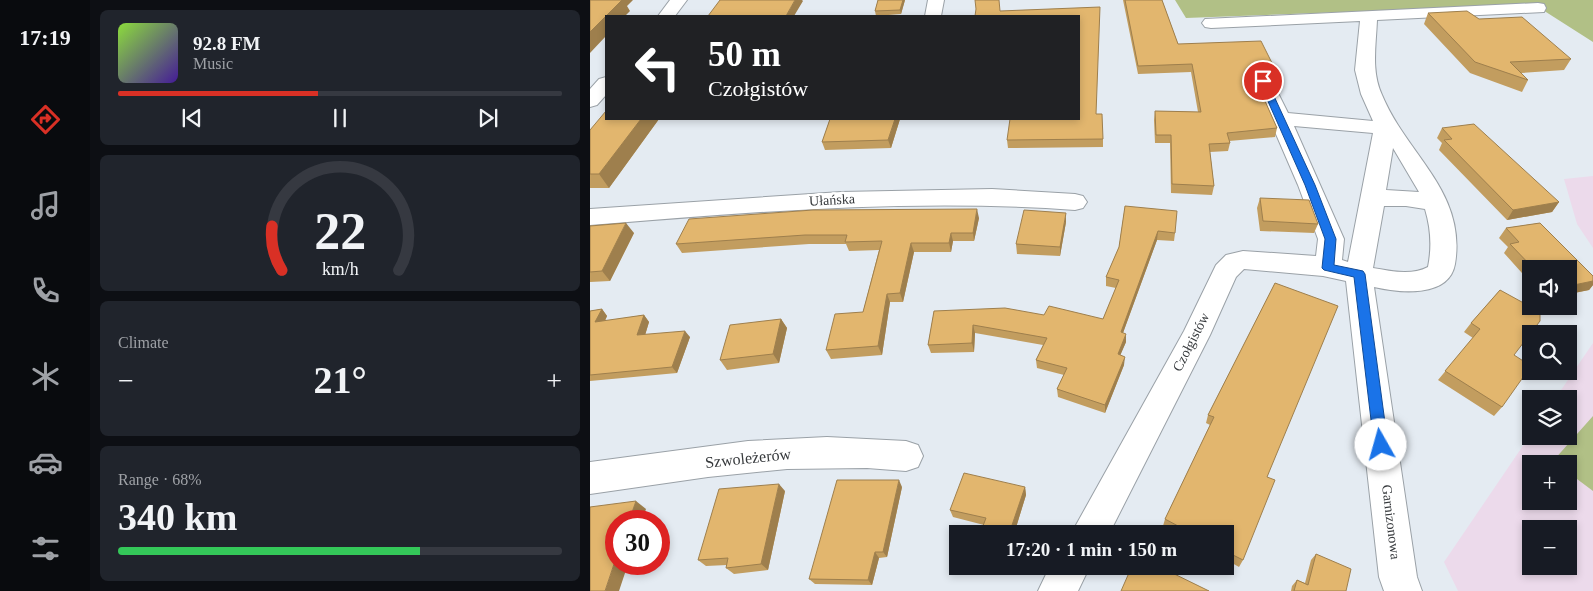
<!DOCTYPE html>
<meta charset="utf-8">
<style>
body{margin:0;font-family:"Times New Roman",serif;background:#20242c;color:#f1f3f6;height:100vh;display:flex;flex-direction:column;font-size:19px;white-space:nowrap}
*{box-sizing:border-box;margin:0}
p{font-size:16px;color:#9ea1a6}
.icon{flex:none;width:28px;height:28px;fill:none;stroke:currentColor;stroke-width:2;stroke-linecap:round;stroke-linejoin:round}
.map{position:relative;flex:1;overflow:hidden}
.drawer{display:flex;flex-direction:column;gap:10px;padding:10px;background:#0d0f14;width:500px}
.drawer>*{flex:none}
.hud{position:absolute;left:15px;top:15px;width:475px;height:105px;border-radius:0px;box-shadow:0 2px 8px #0003;background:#202124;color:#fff;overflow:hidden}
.tools{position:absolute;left:932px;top:260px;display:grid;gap:10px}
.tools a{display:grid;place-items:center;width:55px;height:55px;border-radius:0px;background:#171b24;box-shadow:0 2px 8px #0003;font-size:25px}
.speed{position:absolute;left:15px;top:510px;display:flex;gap:10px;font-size:25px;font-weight:700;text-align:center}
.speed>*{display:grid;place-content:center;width:65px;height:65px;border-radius:50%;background:#171b24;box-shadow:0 2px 8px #0003;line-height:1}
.speed .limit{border:8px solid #d22;background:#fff;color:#111}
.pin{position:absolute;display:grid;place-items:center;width:42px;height:42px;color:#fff;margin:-21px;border:2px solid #fff;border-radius:50%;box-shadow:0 1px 5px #0007}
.me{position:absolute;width:55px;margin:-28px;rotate:353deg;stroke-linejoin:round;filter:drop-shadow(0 0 4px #0008)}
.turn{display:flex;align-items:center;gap:18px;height:105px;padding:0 20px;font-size:22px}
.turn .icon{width:65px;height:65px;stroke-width:2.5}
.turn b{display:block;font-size:35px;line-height:42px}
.big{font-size:38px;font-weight:700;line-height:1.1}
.drawer .tile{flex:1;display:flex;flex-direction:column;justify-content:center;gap:8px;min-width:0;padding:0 18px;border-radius:8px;background:#20242c}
.drawer .dial{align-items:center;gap:0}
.dial svg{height:130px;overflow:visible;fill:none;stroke:#363941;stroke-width:7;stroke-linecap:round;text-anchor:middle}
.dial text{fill:#f1f3f6;stroke:none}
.song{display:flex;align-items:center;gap:15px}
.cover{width:60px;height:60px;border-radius:8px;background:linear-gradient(135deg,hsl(90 70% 55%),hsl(260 70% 35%))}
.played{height:5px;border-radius:2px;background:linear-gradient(90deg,#d93025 45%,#363941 45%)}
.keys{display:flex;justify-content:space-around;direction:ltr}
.heat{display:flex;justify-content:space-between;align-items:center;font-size:28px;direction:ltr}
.charge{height:8px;border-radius:4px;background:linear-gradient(90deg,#34c759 68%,#363941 0)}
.trip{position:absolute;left:359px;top:525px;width:285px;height:50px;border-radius:0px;background:#171b24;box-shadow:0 2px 8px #0003;font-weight:700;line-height:50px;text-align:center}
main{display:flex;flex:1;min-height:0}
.tab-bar{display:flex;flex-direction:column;width:90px;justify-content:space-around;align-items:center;background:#090b0e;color:#9ea1a6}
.tab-bar .icon{width:35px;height:35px}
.tab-bar .on{color:#d93025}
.tab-bar b{font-size:22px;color:#f1f3f6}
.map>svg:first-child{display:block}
</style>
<main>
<nav class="tab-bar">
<b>17:19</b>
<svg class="icon on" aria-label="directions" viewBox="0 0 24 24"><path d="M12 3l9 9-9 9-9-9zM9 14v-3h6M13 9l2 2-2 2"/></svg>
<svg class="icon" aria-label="music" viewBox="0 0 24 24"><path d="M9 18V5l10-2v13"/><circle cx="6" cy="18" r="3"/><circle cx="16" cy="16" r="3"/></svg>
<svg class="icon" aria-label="phone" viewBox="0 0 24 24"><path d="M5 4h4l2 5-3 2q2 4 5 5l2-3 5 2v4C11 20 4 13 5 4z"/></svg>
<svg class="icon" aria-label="climate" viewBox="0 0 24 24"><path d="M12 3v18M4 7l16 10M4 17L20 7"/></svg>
<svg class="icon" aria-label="car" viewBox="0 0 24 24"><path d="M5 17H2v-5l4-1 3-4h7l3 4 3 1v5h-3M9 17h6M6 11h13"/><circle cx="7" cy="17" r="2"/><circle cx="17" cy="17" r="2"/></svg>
<svg class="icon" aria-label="filters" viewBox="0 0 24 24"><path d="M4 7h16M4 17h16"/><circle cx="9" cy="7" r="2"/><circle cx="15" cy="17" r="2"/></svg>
</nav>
<section class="drawer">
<div class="tile">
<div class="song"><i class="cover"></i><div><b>92.8 FM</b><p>Music</p></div></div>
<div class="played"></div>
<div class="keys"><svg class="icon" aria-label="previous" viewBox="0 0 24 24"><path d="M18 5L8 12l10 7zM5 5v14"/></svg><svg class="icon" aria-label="pause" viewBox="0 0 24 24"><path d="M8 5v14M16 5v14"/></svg><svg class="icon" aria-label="next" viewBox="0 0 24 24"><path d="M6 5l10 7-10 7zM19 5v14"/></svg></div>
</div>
<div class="tile dial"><svg viewBox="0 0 100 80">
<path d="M14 69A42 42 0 1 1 86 69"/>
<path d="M14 69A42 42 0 0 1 8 42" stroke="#d93025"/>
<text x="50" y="56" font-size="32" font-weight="700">22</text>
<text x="50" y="72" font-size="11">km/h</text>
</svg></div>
<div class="tile"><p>Climate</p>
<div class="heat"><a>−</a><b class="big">21°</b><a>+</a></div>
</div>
<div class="tile"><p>Range · 68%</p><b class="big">340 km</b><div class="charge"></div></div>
</section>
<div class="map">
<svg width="1003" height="591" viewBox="0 0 1003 591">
<rect width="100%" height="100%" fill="#e4ebf2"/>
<path fill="#ecdaeb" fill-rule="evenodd" d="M1003,176V248L987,224L974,179Z
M1003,343V591H868L854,562L941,434V436H979V399H965ZM941,464H979V501H941ZM941,529H979V566H941Z"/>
<path fill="#b1c086" d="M585,0H1003V42L945,5L596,18Z
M1003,416V491L979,473V464H966L963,461Z"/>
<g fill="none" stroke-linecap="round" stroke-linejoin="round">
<g stroke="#9aa1a7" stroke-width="2">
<path id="minor" d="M80,0H97L85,16H68Z
M338,0H354L351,16H335Z
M948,3L954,4L956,8L954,12L787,20C786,46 781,71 792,95C817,155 877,192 865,264C859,298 810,293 784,287L827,577L832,591H794L789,577L756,281L733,276L654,269L646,277L620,335L519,534H481L594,331L626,265L636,255L653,251L726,256L728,239L708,185L663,81L666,77H680L698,113L783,121L771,94L765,70L770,21L621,28L615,27L612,23L615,19ZM704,126L783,133L758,262L752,260L754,239ZM803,148L829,192L796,190ZM794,206H816L835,209C841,229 842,247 838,267C821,276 801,271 783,268Z
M16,77V95L7,105L0,107V89L9,79Z
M402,189L485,194L493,196L497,202L493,208L485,210C323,198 162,212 0,225V209L251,192Z
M237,437L316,441L328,445L333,456L328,467L316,471L277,468L197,469L118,477L0,494V462L158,441Z
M460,566H500L488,591H448Z"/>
</g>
<use href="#minor" fill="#fff" fill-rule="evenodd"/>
</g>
<path fill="#c29d5f" d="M288,0H315L311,14L286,16L285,11Z
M533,0H572L588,44L684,67L683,75L664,76L687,128L685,137L639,141L640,143L638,151L620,152L624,186L622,195L581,193L580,143H565L564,120L565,111L608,112L601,72L548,74Z
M410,11L506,114L513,139V147L418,148L417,140L489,119Z
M838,13L889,19L981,59L974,70L931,73L938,80L932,92L880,73L834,24Z
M16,119H69L19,188H0V130Z
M240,119H310L301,148L235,150L232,142Z
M852,128L969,202L962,212L917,220L849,150L852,143L847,138Z
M670,198L728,224L724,233L670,231L667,208Z
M535,206L585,233L584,241L567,240L533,333L536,342L530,355L534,365L515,413L468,397L467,389L474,375L447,368L446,360L453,345L385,333L384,352L341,353L338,345L344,311L454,315L513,319L526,288L516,286V277L529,247Z
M389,218L384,241H363L361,252H324L313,302H300L292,355L241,359L236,350L273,312L289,250L259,251L256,244H219L92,253L86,244Z
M476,222L470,256L427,254L426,244Z
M950,223L1003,276V285L999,290L979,294V269H941V283L914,253L918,247L909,238L916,228Z
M0,226L44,233L20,281L0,282Z
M685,283L653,560L649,567L635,559V534H587L573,526L575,519L620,425L616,423L618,415Z
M910,290L924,355L912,407L904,416L848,380L883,338L874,332L881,323Z
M12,309L17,316L15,321L54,315L59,322L55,335L100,337L87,373L0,381V311Z
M191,319L197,328L189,363L137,370L130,360Z
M312,487L297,557L289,558L282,585L225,584L219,579Z
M435,487L436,495L424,534H392L391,531L394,525L363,517L360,510Z
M195,491L178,570L144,574L136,568L137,565L116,566L108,560Z
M726,554L756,591H701L702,586L707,580L715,583L721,560Z"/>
<path fill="#9e7f4d" d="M26,0H43L37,6L40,11L35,16H16V36L0,53V32Z
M205,0H212L213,1L204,16H196Z
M313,0H315L311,14L310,10Z
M51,119H69L19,188L9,174Z
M305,119H310L301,148L298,140Z
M969,202L962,212L917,220L923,210Z
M387,209L389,218L384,241L383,233Z
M476,213V222L470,256V247Z
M36,223L44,233L20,281L12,271Z
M568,231L567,240L530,341L531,332Z
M361,233L363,241L361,252L359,243Z
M321,243L324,252L313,302L310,293Z
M1003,281V285L999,290L979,294V286Z
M297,294L300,302L292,355L288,346Z
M12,309L17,316L11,329L5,322Z
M54,315L59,322L53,342L47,335Z
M191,319L197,328L189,363L183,354Z
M383,325L385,333L384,352L382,343Z
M95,331L100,337L87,373L82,367Z
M536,334V342L527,363L528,354Z
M535,357L534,365L515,413V405Z
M309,480L312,487L297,557L293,552Z
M189,484L195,491L178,570L171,564Z
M435,487L436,495L424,534H419Z
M46,501L56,509L52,521H39Z
M285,552L289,558L282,585L278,580Z
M26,558V564H38L29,591H15Z"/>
<path fill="#e2b66e" stroke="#9e7f4d" d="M0,0H32L0,32Z
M130,0H205L196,16H118Z
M288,0H313L310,10L285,11Z
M385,0H409L410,11L510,7L506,114H512L513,139L417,140L420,119H489V16H385L386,9Z
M535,0H572L588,44L671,41L684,67L663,68V74L687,128L637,133L640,143L619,144L624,186L582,184L581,135H566L565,111L611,112L602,64L548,66Z
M877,11L889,19L932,17L981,59L920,62L938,80L885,62L838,13Z
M16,111V119H51L9,174H0V130Z
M240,119H305L298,140L232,142Z
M884,124L969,202L923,210L854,140L862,139L852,128Z
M670,198L719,200L728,224L673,221Z
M535,206L587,211L585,233L568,231L531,332L536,334L528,354L535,357L515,405L467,389L477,368L446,360L457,338L383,325L382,343L338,345L344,311L415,308L454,315L459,306L513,319L529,280L516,277L529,247Z
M387,209L383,233H361L359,243H321L310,293L297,294L288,346L236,350L245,314L273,312L292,241L255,242L257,235H215L86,244L99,219L223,210Z
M434,210L476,213L470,247L426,244Z
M36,223L12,271L0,272V226Z
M950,223L1003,276V281L979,286V269H944L920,244L929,242L916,228Z
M685,283L748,306L677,477L685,480L653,560L635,551V534H603L575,519L624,417L618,415Z
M910,290L950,312V321L924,355L941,366L912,407L855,371L890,329L881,323Z
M12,309L5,322L54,315L47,335L95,331L82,367L0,375V311Z
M191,319L183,354L130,360L140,325Z
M374,473L435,487L419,534H401L391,531L396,518L360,510Z
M247,480H309L293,552H285L278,580L219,579Z
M189,484L171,564L136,568L138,558L108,560L129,489Z
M46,501L39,521H26V558L15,591H0V507Z
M726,554L761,569L756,591H704L707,580L718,585Z
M542,566H568L619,591H531Z"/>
<path fill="#1a73e8" stroke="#114b97" d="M673,78L677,81L725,185L746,239L744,265L773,271L775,274L798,445L796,449L791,451L786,449L784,445L764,277L734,270L732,268L735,239L715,185L669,81Z"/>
<g text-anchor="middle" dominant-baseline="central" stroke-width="5" stroke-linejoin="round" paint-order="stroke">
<g font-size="14" fill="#373a3d" stroke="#fff">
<text transform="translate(242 200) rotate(-3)">Ułańska</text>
<text transform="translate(601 342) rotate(-63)">Czołgistów</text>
<text transform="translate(801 522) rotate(83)">Garnizonowa</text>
</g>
<g font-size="16" fill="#373a3d" stroke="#fff">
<text transform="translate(158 458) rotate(-6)">Szwoleżerów</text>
</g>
</g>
</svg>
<div class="tools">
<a><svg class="icon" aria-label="sound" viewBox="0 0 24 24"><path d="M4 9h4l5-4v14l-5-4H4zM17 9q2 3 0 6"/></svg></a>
<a><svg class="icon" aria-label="search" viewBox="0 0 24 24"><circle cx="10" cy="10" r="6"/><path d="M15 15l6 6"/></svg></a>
<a><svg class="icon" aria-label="layers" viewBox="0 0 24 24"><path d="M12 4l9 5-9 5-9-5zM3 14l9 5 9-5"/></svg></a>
<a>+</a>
<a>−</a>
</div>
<div class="speed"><div class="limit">30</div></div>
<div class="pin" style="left:673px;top:81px;background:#d93025"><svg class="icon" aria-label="arrive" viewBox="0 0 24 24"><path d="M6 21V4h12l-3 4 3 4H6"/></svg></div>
<svg class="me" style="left:791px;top:445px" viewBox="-20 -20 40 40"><circle r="19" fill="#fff"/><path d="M0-13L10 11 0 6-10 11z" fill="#1a73e8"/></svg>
<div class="trip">17:20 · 1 min · 150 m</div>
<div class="hud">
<div class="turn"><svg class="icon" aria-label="left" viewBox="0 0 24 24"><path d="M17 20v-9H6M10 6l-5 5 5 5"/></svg><div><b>50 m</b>Czołgistów</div></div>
</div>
</div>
</main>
